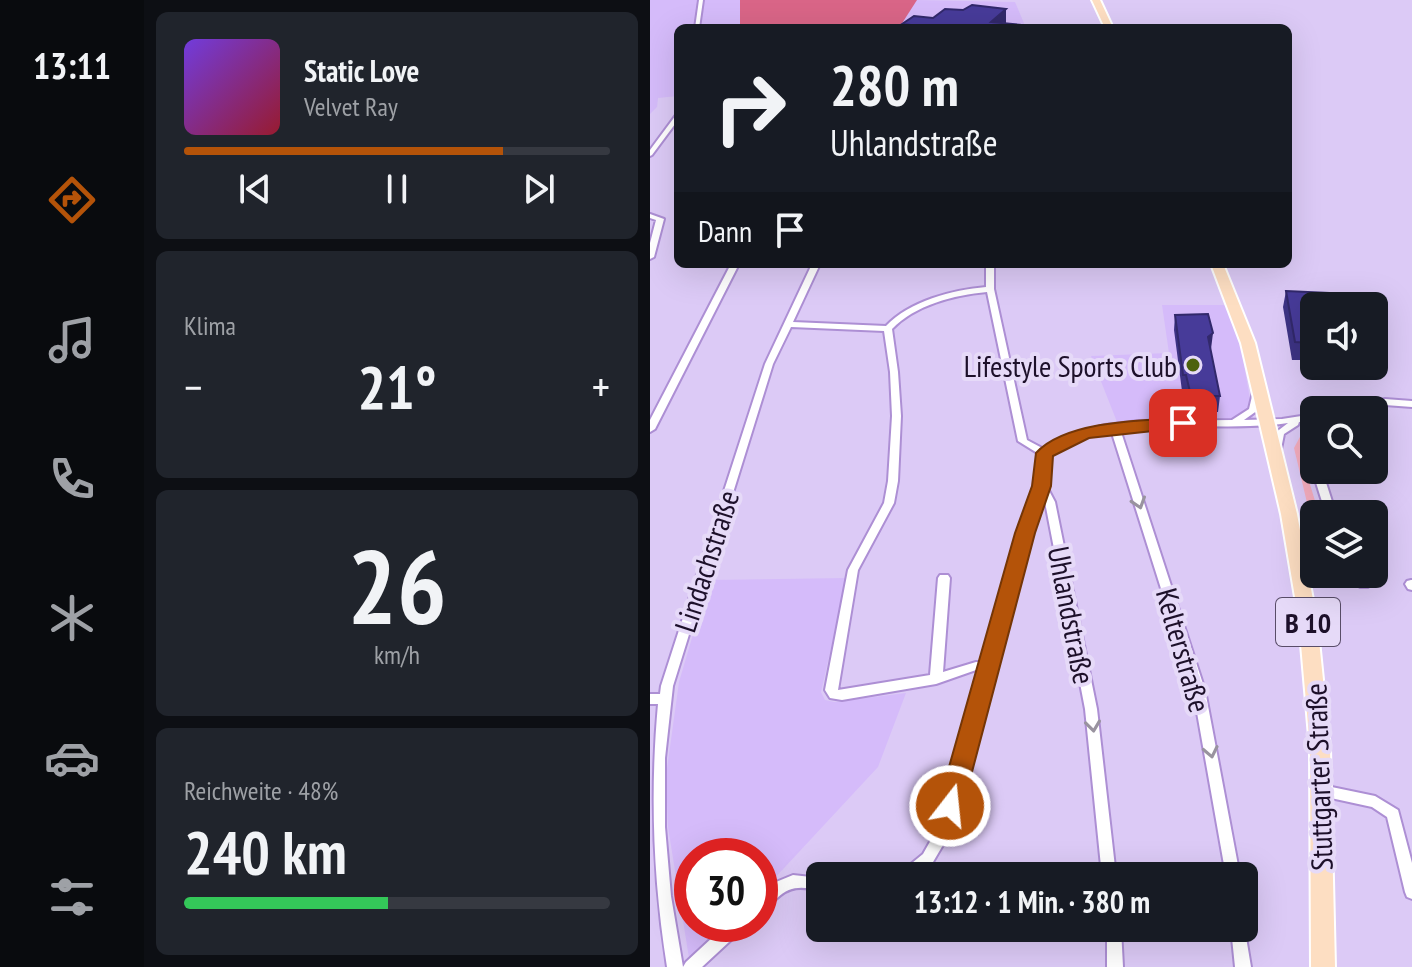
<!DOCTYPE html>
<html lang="de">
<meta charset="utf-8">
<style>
body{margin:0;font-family:"PT Sans Narrow",sans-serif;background:#20242c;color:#f1f3f6;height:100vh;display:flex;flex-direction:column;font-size:30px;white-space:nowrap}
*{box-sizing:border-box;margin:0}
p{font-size:26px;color:#9ea1a6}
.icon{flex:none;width:44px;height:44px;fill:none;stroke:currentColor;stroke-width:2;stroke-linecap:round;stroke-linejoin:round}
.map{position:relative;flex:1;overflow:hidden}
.drawer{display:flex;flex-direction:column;gap:12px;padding:12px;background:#0d0f14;width:506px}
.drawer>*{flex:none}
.top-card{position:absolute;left:24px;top:24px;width:618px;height:244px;border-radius:12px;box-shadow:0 8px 32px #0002;background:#171b24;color:#f1f3f6;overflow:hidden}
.controls{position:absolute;left:650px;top:292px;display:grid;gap:16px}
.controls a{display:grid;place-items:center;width:88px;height:88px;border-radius:12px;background:#171b24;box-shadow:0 8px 32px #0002;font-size:40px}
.speed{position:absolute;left:24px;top:838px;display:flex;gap:16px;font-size:40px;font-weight:700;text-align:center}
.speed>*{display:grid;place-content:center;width:104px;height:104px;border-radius:50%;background:#171b24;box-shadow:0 8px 32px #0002;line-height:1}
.speed .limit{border:12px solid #d22;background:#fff;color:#111}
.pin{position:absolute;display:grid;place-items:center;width:68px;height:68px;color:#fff;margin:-34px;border-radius:16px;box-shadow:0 4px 12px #0006}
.me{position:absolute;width:88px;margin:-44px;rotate:16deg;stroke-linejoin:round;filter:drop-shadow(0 0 6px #0008)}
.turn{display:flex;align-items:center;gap:28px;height:168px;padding:0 24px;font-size:36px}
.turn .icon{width:104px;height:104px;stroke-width:2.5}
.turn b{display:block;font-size:56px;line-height:68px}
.then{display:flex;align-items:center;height:76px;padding:0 24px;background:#0003;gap:16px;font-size:30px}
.big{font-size:60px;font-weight:700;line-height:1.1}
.drawer .card{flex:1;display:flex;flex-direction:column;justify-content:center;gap:12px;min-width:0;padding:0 28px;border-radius:12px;background:#20242c}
.drawer .dial{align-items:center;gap:0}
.dial b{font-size:104px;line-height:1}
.song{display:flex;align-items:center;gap:24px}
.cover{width:96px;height:96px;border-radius:12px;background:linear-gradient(135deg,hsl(260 70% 55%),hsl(350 70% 35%))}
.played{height:8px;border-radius:4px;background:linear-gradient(90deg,#b45309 75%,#363941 75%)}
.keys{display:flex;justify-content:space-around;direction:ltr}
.heat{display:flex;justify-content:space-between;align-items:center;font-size:44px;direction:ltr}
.charge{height:12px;border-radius:6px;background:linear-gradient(90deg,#34c759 48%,#363941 0)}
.trip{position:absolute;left:156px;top:862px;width:452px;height:80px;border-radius:12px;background:#171b24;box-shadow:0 8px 32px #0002;font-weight:700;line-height:80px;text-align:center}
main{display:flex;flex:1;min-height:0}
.tabs{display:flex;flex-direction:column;width:144px;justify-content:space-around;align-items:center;background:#090b0e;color:#9ea1a6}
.tabs .icon{width:56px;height:56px}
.tabs .current{color:#b45309}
.tabs b{font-size:36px;color:#f1f3f6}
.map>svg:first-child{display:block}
</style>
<main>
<nav class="tabs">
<b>13:11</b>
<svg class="icon current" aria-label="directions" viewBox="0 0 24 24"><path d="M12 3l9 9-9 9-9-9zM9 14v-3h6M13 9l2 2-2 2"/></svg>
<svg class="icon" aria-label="music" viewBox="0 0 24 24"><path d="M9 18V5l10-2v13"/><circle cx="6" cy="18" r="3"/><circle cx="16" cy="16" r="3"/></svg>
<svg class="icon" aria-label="phone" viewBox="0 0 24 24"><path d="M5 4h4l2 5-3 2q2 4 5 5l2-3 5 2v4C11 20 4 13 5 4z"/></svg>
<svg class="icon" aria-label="climate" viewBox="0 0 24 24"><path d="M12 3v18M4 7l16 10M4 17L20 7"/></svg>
<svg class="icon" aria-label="car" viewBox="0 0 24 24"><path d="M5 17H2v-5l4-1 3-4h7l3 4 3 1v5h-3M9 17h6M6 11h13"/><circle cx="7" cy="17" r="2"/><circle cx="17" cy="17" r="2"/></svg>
<svg class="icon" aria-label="filters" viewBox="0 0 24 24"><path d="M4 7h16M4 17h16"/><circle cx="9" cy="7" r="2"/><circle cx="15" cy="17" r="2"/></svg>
</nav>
<section class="drawer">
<div class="card">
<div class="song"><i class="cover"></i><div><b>Static Love</b><p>Velvet Ray</p></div></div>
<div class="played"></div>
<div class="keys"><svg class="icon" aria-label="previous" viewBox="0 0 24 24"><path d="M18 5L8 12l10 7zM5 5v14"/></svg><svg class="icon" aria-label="pause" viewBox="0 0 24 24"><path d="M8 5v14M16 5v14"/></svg><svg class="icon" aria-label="next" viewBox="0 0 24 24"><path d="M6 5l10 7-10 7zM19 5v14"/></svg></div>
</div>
<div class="card"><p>Klima</p>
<div class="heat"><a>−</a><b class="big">21°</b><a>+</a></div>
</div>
<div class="card dial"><b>26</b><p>km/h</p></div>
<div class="card"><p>Reichweite · 48%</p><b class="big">240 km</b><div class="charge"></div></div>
</section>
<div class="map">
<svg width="762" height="967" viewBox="0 0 762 967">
<rect width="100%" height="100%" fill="#dccaf6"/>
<path fill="#d5bbfa" d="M0,0H90L92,9L90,28H28V96L8,98L7,107L0,114Z
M265,0L365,2L376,28H249Z
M512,305H577L591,348L604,422L469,427L441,356L519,353Z
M197,578L171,692L175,700L184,702L256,693L228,767L110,894V856H42V924H76L39,958L18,827L16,776L29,682L59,580Z"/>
<path fill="#f6aebf" d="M664,429V435L652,445V458L669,514H664V532L644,448L652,433Z"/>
<path fill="#d96587" d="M90,0H267L249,28H90Z"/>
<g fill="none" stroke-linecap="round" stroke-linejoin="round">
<g stroke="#ad8fd4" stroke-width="4">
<path id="street" d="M49,0H53L49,28H45Z
M28,114V120L2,155L0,156V150L26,115Z
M0,214L14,219L4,257L0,259V243L6,220L0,218Z
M81,264H89L5,429L0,432V420Z
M162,264H170L143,322L236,326C260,301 302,290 336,287V264H344V289L377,440L394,449L420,435L455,425L489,421L582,420L599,409L603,392L607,389L611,392L608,410L594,420L632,419L664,414V420L649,422L648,425L634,434L631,449L626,452L621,449L625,433L638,423C583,431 526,422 470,429L555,690L590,876H576L543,690L461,430L426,440L399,454L400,473L396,485L405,502L447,709L466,876H452L435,709L395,502L392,497L380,533L300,833L283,862L267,876H249L251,872L273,854L286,831L331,671L326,670L286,684L192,700L180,698L175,690L198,570L234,503L238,481L242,416L240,372L234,331L141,327L123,364L23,686L15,758V827L21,896L33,967H17C3,879 0,792 8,704H0V694H10L11,686L115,364ZM337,292L368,441L389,454L390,473L370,533L334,662H326L293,672L300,578L298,575H290L288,578L280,675L188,690L208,570L244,503L248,481L251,416L248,372L242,329C265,305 304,295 337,292Z
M735,399L762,401V407L735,405L708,410H689L694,407Z
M664,468V470H672L686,514H676L662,470Z
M703,574H715L720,584L718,587H710Z
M761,580H762V590L758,589L755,584L757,581Z
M672,785L725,796L748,810L762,863V899L757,897L755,892L737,817L722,807L667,795L665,791L667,787Z
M143,875L170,878V890C151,887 141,885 126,899C120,903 117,908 110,911V894L126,882Z
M77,924H95L93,929L52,967H33L36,962Z
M594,925L601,967H585L581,928H594Z
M457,928H471L473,967H457Z"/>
</g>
<g stroke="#fff" stroke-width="4">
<path id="primary" d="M442,0H450L463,28H455Z
M561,264H573L605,343L647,514L667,621L680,748L685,967H661L660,748L649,621L631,514L591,343Z"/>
</g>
<use href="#street" fill="#fff" fill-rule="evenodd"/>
<use href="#primary" fill="#fddec2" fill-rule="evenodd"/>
</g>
<path fill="#3d3384" d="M283,18L372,25V28H252V24Z
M636,291L664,306V363L658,364V360H642L633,307Z
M525,315L570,396L568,412L540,413L535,391H532L524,330Z"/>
<path fill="#32296b" d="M356,9V23L341,22Z
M563,333L561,349L558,337Z"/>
<path fill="#473b99" stroke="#32296b" stroke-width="2" d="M322,5L356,9L341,22L372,25L368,28H266L269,26L252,24L264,16L283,18L295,9L313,10Z
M636,291L679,293L682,306H664V346H661V343L645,342Z
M558,314L563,333L558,337L570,396H541L536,375H533L525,315Z"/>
<defs><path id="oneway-chevron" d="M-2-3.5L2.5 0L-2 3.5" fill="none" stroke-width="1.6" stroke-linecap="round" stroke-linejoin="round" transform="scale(2)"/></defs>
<g stroke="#99939f">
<use href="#oneway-chevron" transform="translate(489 503) rotate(72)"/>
<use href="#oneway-chevron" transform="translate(443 726) rotate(83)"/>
<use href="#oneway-chevron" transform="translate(561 752) rotate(78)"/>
</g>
<path fill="#b45309" stroke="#753606" stroke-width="2" d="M533,418L541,423L539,427L439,438L403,456L401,486L385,533L313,806L309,814L300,817L291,814L288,806L365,533L382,486L386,453C415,421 491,420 533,418Z"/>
<circle fill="#4c620d" stroke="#e6daf8" stroke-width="3" cx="543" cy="365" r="8"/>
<g text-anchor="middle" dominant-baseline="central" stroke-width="8" stroke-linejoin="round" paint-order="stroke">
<rect fill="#e6daf8" stroke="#594d68" stroke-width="2" x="626" y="598" width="64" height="48" rx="6"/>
<g font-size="28" font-weight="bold" fill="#1d102a">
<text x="658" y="622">B 10</text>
</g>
<g font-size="30" fill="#1d102a" stroke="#e6daf8" text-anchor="end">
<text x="527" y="365">Lifestyle Sports Club</text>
</g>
<g font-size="30" fill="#1d102a" stroke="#e6daf8">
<text transform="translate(56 561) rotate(-72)">Lindachstraße</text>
<text transform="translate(422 615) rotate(79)">Uhlandstraße</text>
<text transform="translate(534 650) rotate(74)">Kelterstraße</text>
<text transform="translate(668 777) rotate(-92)">Stuttgarter Straße</text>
</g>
</g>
</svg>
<div class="controls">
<a><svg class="icon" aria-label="sound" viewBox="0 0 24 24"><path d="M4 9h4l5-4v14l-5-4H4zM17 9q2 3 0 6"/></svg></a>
<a><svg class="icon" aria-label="search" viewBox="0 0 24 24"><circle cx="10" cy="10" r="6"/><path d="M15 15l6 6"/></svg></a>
<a><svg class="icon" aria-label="layers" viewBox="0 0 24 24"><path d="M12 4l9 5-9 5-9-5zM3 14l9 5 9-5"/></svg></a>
</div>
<div class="speed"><div class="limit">30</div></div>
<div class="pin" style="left:533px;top:423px;background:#d93025"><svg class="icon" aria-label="arrive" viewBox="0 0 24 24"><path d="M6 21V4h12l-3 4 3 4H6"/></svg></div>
<svg class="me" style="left:300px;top:806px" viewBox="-20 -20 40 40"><circle r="17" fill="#b45309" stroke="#fff" stroke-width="3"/><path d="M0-11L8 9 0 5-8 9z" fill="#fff"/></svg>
<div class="trip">13:12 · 1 Min. · 380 m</div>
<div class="top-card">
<div class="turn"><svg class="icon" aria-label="right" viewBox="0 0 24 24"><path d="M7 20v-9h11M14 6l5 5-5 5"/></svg><div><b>280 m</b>Uhlandstraße</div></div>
<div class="then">Dann<svg class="icon" aria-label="arrive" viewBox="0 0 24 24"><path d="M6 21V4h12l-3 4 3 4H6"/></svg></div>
</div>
</div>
</main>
